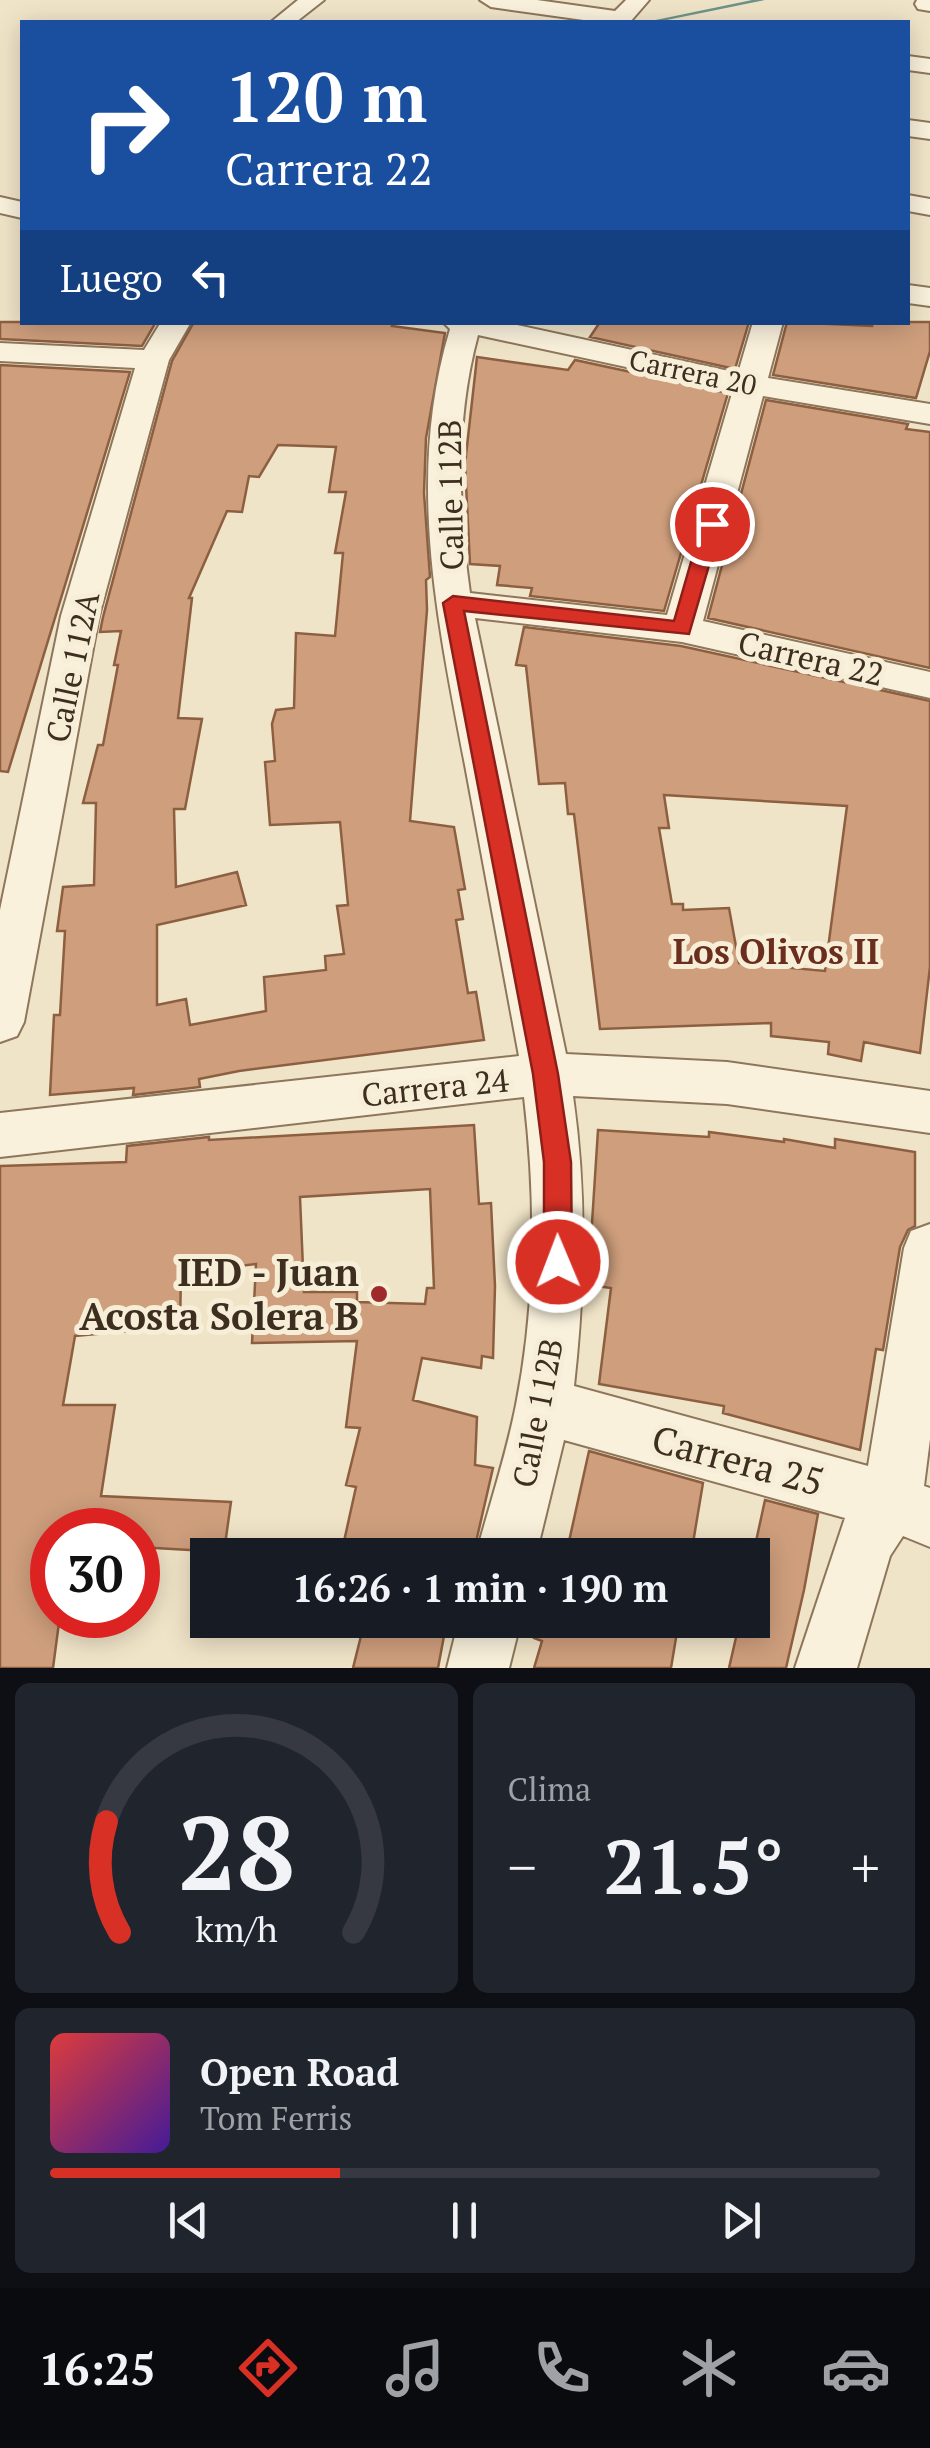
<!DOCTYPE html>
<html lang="es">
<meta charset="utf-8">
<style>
body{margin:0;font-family:"PT Serif",serif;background:#20242c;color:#f1f3f6;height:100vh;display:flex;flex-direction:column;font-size:38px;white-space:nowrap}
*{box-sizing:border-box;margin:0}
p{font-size:32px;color:#9ea1a6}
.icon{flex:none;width:55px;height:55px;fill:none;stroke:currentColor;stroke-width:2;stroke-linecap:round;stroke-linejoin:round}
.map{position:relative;height:1668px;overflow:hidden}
.side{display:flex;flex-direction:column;gap:15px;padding:15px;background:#0d0f14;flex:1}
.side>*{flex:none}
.top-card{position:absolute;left:20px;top:20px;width:890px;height:305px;border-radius:0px;box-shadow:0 5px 25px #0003;background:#1a4fa0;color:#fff;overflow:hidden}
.speed{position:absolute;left:30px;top:1508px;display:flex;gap:20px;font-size:50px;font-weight:700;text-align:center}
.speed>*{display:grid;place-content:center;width:130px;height:130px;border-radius:50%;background:#171b24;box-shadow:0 5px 25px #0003;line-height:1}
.speed .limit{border:15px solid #d22;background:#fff;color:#111}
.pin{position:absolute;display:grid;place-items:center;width:85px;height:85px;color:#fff;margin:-42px;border:5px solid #fff;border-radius:50%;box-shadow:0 2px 10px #0007}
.me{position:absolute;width:110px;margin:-55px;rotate:359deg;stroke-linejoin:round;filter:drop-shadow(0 0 8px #0008)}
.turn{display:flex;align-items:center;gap:35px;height:210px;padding:0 40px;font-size:45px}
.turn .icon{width:130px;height:130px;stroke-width:2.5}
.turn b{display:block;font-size:70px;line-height:85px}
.then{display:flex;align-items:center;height:95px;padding:0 40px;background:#0003;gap:20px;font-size:38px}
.big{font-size:75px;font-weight:700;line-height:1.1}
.side .tile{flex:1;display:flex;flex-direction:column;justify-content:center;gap:15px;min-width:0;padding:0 35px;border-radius:15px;background:#20242c}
.side .dial{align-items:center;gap:0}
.dial svg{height:260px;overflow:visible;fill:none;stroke:#363941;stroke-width:7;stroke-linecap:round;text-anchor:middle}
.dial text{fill:#f1f3f6;stroke:none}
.song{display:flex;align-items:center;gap:30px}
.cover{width:120px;height:120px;border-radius:15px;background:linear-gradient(135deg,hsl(0 70% 55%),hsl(260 70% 35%))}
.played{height:10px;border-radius:5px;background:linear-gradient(90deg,#d93025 35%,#363941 35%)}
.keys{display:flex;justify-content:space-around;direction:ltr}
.heat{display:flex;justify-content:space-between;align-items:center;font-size:55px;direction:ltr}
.side .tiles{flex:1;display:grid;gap:15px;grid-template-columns:1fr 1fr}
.tile:last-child{grid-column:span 2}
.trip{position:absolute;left:190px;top:1538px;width:580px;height:100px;border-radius:0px;background:#171b24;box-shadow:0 5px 25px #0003;font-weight:700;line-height:100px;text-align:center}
.tabs{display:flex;height:160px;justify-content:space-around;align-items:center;background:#090b0e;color:#9ea1a6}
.tabs .icon{width:70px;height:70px}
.tabs .on{color:#d93025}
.tabs b{font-size:45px;color:#f1f3f6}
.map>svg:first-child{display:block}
</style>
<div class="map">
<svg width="930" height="1668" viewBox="0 0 930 1668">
<rect width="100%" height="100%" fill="#f0e4c8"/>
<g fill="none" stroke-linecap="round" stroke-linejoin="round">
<path fill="#6f938a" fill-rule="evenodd" d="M752,0H765L657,22H646Z"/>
</g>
<path fill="#cf9f7d" stroke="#8d5f41" stroke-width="2.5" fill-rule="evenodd" d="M0,322H156L142,346L0,339Z
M194,322H394L392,326L445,333L426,438L424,493L430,577L426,580L427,610L410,821L454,827L465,889L458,890L463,919L456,920L468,993L476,992L484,1040L239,1071L199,1079L200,1087L133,1095L134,1088L50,1095L54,1015H60L65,931H57L63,887L94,885L96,803H83L98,745H103L118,665H114L121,631L100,632L103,617L172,361ZM278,445L336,447L329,492H346L335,553H343L335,636L296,633L294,708L276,710L272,724L275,761L265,762L270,825L340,822L348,905L337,906L344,954L325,956L326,970L264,977L266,1011L190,1025L186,999L157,1005V925L246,905L237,872L176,887L174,809H185L202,719L178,718L192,598H189L227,511L242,512L249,476L259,477Z
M600,322H749L735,369L590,337Z
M787,322L872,326V322H930V351L916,398L773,375Z
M477,357L568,370L575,360L728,393L664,611L530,596L532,588L497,585L500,566L470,564L465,464Z
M0,365L130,372L8,772L0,771Z
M766,400L908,424L906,429L930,432V668L708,618Z
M524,627L681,646L930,701V967L920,1053L864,1042L861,1061L828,1054L829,1042L771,1036V1023L600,1029L574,814H568L565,783L539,784L526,666L516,665ZM664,795L847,806L825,971L739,963L729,908L683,910V904H672L659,828H669Z
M474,1125L479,1204L491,1203L495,1286L493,1358L482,1356L481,1368L422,1358L413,1400L477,1417L475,1465L493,1468L473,1555H341L356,1487L346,1485L360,1428L346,1427L357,1341L252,1343L256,1264L181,1273L180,1326L75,1336L63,1405H115L101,1496L231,1502L224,1552L138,1547V1530H52V1615H60L53,1668H0V1166L126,1162L127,1146L209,1137V1140ZM430,1189L434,1288H427L425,1304L357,1302V1292H304L300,1197Z
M598,1130L709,1137V1132L784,1142V1139L835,1148V1139L915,1152V1226L908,1230L900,1247L883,1350L876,1349L860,1450L723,1413L724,1406L599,1384L611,1288L588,1285Z
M589,1451L703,1483L691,1555H566Z
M765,1500L818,1514L804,1590L786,1668H729L740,1620H752V1560Z
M365,1620H447L438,1668H353Z
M539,1620H679L671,1668H534L542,1641L534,1638Z"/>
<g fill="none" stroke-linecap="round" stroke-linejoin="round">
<g stroke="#8d765c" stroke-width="4">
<path id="street" d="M298,0H324L296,22H271Z
M480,0H537L615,11L626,0H649L630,22H598L491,7Z
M917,0H930V11L918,9L915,4Z
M908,56L930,59V73L908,70Z
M908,120L930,123V139L908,136Z
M908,195L930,199V215L908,211Z
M0,197L22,202V218L0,213Z
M908,285L930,288V306L908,303Z
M161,322H191L169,360L99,616L24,1022L17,1036L0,1042V910L61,616L135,368L0,361V343L144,350Z
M443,322H503L738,373L753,322H783L768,378L930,404V424L763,396L703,621L930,672V698L682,642L475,618L566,1054L727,1062L930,1091V1133L727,1104L573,1096C587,1194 585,1288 574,1386L868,1466L904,1248L911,1231L930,1224V1439L924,1486L930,1488V1547L903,1536L890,1556L857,1668H795L845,1518L564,1440L536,1555H476C489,1506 506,1456 516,1405C536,1304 536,1199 524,1097L0,1157V1113L519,1056C501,959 483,862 465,765C437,619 406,475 450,329ZM478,335L733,390L667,615L470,593C458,507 455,420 478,335Z
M459,1620H521L509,1668H447Z"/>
</g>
<use href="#street" fill="#faf1dc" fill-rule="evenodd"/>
</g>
<path fill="#d93025" stroke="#8d1f18" stroke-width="2.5" d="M712,519L721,524L689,634L464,611L558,1074L571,1162L572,1262L568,1271L558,1275L548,1271L544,1262V1162L533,1074L443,603L453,596L674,621L702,524Z"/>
<circle fill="#9e2a2b" stroke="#f7eed8" stroke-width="4" cx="379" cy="1294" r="10"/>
<g text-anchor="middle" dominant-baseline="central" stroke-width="10" stroke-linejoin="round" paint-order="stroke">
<g font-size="28" fill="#3d2e20" stroke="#f7eed8">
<text transform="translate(693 372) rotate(12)">Carrera 20</text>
</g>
<g font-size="32" fill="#3d2e20" stroke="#f7eed8">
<text transform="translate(450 495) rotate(-91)">Calle 112B</text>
<text transform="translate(811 658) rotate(13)">Carrera 22</text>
<text transform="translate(72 667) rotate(-78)">Calle 112A</text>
<text transform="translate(435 1087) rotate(-6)">Carrera 24</text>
<text transform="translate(537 1413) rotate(-79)">Calle 112B</text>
</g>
<g font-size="35" font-weight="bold" fill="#6b2e1e" stroke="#f7eed8">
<text x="776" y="951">Los Olivos II</text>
</g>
<g font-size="38" font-weight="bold" fill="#3d2e20" stroke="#f7eed8" text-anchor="end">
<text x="359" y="1272">IED - Juan<tspan x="359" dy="44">Acosta Solera B</tspan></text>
</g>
<g font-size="38" fill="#3d2e20" stroke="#f7eed8">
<text transform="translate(738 1460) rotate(15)">Carrera 25</text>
</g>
</g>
</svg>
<div class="speed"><div class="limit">30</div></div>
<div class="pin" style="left:712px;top:524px;background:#d93025"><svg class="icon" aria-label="arrive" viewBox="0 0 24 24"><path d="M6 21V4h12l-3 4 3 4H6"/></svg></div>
<svg class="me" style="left:558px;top:1262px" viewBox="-20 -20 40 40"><circle r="17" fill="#d93025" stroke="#fff" stroke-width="3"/><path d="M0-11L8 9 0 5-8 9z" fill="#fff"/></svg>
<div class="trip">16:26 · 1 min · 190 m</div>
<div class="top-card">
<div class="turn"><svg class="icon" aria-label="right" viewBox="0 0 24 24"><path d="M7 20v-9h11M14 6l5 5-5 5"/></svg><div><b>120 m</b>Carrera 22</div></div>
<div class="then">Luego<svg class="icon" aria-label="left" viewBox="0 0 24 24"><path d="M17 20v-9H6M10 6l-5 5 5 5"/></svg></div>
</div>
</div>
<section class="side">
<div class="tiles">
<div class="tile dial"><svg viewBox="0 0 100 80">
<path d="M14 69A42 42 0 1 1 86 69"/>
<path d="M14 69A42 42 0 0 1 10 35" stroke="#d93025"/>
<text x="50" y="56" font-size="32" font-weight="700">28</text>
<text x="50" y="72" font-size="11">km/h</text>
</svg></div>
<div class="tile"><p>Clima</p>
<div class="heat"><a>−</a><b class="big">21.5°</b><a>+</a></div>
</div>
<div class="tile">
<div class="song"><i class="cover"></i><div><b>Open Road</b><p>Tom Ferris</p></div></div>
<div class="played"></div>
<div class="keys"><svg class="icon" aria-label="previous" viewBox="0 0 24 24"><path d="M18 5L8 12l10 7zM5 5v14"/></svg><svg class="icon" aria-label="pause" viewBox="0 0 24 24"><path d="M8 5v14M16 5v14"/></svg><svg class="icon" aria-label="next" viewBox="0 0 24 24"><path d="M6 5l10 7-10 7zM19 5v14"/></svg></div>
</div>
</div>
</section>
<nav class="tabs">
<b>16:25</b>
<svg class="icon on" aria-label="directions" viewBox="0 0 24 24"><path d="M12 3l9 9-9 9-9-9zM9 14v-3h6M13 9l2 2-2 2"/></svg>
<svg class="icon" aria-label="music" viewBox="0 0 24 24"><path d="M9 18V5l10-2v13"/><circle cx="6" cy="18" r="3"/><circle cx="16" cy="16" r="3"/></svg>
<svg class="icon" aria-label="phone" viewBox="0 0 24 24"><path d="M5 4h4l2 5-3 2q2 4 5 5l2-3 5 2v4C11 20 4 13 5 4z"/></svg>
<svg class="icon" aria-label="climate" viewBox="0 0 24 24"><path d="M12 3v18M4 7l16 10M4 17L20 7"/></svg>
<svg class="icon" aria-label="car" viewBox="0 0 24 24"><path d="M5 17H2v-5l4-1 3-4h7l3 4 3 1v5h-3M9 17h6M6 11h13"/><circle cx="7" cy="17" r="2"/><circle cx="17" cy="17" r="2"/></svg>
</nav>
